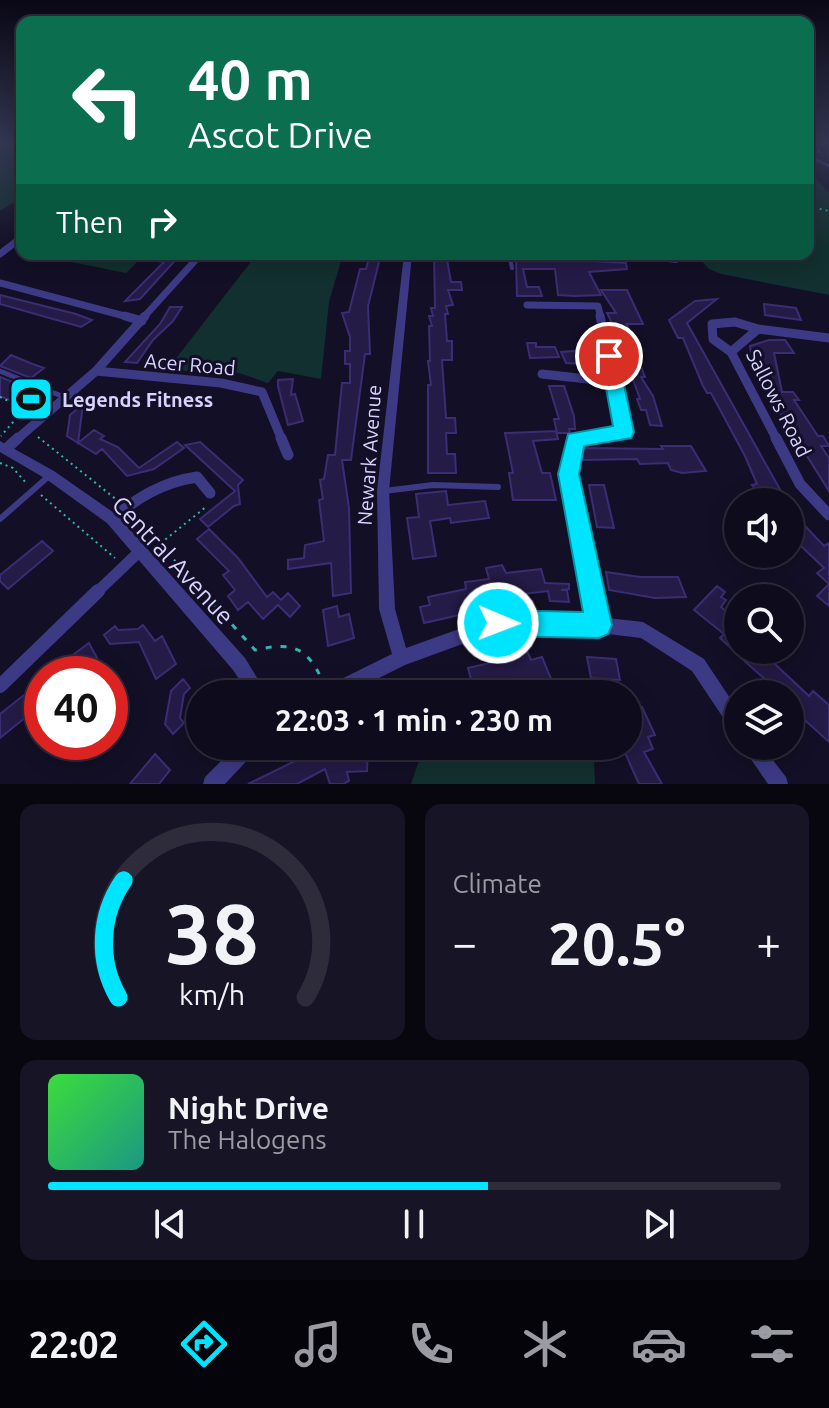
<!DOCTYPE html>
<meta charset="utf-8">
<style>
body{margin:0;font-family:Ubuntu,sans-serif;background:#171425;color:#f1f3f6;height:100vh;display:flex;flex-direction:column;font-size:30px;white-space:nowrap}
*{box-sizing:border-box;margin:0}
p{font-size:26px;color:#9b9ba3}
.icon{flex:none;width:44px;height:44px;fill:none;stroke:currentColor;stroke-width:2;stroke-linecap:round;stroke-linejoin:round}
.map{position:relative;height:784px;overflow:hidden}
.panel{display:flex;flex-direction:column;gap:20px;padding:20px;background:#08060f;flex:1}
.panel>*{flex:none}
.hud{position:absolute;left:16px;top:16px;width:798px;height:244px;border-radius:16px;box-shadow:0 4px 20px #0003,0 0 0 2px #2e2b3b;background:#0b6e4f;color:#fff;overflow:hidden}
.controls{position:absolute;left:724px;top:488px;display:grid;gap:16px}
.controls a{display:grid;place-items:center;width:80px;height:80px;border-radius:50%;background:#0e0b1c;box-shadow:0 4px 20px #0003,0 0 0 2px #2e2b3b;font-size:40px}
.speed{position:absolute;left:24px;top:656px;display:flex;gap:16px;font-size:40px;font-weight:700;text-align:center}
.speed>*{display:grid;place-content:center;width:104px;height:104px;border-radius:50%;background:#0e0b1c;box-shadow:0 4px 20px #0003,0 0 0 2px #2e2b3b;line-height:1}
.speed .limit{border:12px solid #d22;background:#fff;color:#111}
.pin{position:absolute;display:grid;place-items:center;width:68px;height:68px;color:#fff;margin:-34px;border:4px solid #fff;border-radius:50%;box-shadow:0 2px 8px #0007}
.me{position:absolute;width:88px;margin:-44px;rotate:91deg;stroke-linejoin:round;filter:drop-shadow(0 0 6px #0008)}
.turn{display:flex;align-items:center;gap:28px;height:168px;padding:0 40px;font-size:36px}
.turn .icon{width:104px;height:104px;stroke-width:2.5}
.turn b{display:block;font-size:56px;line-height:68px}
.then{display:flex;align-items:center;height:76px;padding:0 40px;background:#0003;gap:16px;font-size:30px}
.big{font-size:60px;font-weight:600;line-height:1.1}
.panel .tile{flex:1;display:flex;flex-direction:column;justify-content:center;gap:12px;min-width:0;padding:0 28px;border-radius:16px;background:#171425}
.panel .dial{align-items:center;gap:0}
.dial svg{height:208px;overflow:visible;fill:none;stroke:#2e2b3b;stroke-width:7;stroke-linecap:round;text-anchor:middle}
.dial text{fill:#f1f3f6;stroke:none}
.song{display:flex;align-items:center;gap:24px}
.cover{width:96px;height:96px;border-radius:12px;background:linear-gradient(135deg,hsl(120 70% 55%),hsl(170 70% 35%))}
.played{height:8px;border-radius:4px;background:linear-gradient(90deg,#00e5ff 60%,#2e2b3b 60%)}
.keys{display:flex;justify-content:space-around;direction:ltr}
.heat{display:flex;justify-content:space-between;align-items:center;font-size:44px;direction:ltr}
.panel .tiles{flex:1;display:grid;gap:20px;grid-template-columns:1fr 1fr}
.tile:last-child{grid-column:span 2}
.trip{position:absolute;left:186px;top:680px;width:456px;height:80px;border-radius:40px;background:#0e0b1c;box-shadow:0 4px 20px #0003,0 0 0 2px #2e2b3b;font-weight:600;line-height:80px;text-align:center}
.dock{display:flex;height:128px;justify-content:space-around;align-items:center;background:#06040b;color:#9b9ba3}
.dock .icon{width:56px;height:56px}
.dock .selected{color:#00e5ff}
.dock b{font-size:36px;color:#f1f3f6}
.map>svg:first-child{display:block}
</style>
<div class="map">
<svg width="829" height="784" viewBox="0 0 829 784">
<rect width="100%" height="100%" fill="#130f26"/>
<path fill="#12302f" d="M0,143H22V197L0,211Z
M808,171L829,192V295L721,274L709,269L695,254H808Z
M56,254H145L126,273L52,258Z
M257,254H343L329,302L321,379L278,371L268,383L239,373L167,370Z
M424,746H552L594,759L595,784H411Z"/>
<path fill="#241b47" stroke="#3b2d73" stroke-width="2" d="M150,254H181L140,299L125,301L164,262L150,260Z
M370,254H381L368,306L370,354H365L351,460H342L349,508L351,593L333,596L331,563L288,569V560L304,558L305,545L324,541L319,500L323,499L320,480L324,479L328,455H335L342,383H350V364H345V351H350V337L342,313L349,312L360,269H366Z
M434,254H446L451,282H461L462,290H448L453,305L446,306L448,314H445L447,341H452V360H442L446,418H455L456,433H446L447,454H455L456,473H428V385H431L428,361H430L429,326H432L429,316H433L431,308H435Z
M540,258L626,263L627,269L589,272L601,295L574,296L558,295L555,269H523L527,287H539L542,296H517L516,260Z
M601,290H627L643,324H626L637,344H633L634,348L645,377H641L653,396L662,426L650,425L646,410H641L637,399H640L623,352H626L607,313H616Z
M0,295L76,314L92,320L81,327L0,304Z
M717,299L687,323L787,502H764L752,485L757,484L745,456L711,393H707L703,386L683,338H678L669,320L695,301Z
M764,304L796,308L801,320L765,315Z
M170,307H182L173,321L153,340L137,363L125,362L160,324Z
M769,340H785L794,353H774L782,392H793L799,400H794L818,436H823L829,446H821L829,458V491L765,389L758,361L752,360L750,346Z
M527,343H536V347H555L559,357L530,358Z
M573,351L592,352L596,365L566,363L561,352Z
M11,355L30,363L44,368L31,378L0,366Z
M0,377L23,386L44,395L28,408L0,396Z
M293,379L291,395L295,394L303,421L288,425L278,386V380Z
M549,386H564L574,416L575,429H569L570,433H557L554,419H559Z
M83,404L78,443L94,430L104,436L100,439L118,447L139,468L177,442L184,448L154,469L127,476L102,449L96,454L67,436L70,415Z
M556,431L558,439L533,441L542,473H550L556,500H513L509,473H513L505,433Z
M200,442L243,480L238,485L240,504L234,506L208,527L200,519L235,491L185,445Z
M661,446H691L706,471L682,473L671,470L668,463L640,464L637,459L582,460L581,455L582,448L663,449Z
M589,485H604L614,528L597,527Z
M446,491L448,505L485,501L489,518L451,523L450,518L430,521L436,556L413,559L407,518L419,517L416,494Z
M790,510L824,546L829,543V606L817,596L829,584L817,573L824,568L800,545L790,549Z
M209,529L238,558L267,597L273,592L281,600L288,593L300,606L290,617L278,605L263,619L248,602L238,610L228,596L235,590L223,575L229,571L197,539Z
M42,541L53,551L8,589L0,581V575Z
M502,565L506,573L541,569L545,583L569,584V589L561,590H567L569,602L550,601L548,591L514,595L497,601L462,606L464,614L424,623L420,607L430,605L428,597L466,589L465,582L489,579L486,568Z
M606,572L640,577H678L686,597L655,598L609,590Z
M717,586L725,592L721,597L726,600L721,607L738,621V650H760L809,696L813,691L829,705V742L797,713L800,710L790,701V694H782L750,666L720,638L724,634L694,610Z
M337,606L339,617L349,614L354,638L328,646L323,610Z
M143,625L155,641L162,636L176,664L156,679L139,642L110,644L104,635L115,626L118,630L138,629Z
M501,642L506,656L527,651L531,660L542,657L552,681L538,685L542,694H512L508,682L474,691L468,668L494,662L489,645Z
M89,643L97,658L75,674H47Z
M587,657L616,659L620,680L591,678Z
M183,679L190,688L184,694L180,718L184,723L173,734L165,724L171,691Z
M38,684L42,692V704L0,738V714Z
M642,707L655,735L648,737L653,749L644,752L662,784H639L622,746H628V742L634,741L628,728V711Z
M315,746H368L367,771L347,772L349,781L343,784H330L325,769L297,784H248L301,758L300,754Z
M155,754L170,770L159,784H130Z"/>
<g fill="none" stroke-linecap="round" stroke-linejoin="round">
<path stroke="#2fb8b0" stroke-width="2" stroke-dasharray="2 4" stroke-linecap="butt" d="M808,144L822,154
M808,206L829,211
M0,397L17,405L13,422L1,436
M38,437L117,500
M0,463L13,468L27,484
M41,495L115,558
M134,515L204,593
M156,547L207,506"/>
<path stroke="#2fb8b0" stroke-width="3" stroke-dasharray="6 9" stroke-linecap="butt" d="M202,591L255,650C292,642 307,646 323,682"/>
<path stroke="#3d3a85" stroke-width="3" d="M808,156L829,166"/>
<path stroke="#3d3a85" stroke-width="4" d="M652,258L676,261
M512,268L510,258L514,254"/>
<path stroke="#3d3a85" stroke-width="5" d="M0,371L64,397"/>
<path stroke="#3d3a85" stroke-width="6" d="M384,491L433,485L498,487
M0,519L49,476"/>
<path stroke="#3d3a85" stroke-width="7" d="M0,254L22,237
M565,254L652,258
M0,283L132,318
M527,305L598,306L601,318
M143,318L201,254"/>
<path stroke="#3d3a85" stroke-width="9" d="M125,316L142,321
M731,352L713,339L712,324L735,322L758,329
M96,371L221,383L262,392L282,440
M542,374L614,382
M16,440L96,371L145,316
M575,440L624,432L600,316
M777,440L731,352L758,329L829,338"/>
<path stroke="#3d3a85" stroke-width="11" d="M281,438L288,455
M585,438L575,440L568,474L592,593
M776,438L800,484L829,515
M6,449L18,438
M112,519C138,497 163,482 197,477L210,493
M96,593L141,550"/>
<path stroke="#3d3a85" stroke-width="14" d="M592,591L599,625
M0,686L98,591"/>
<path fill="#3d3a85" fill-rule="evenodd" d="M404,254H412L389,491L395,609L406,648L498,615L599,617L643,622L704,659L738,710V734L732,731L692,671L641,638L599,633L498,631L405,665L347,694H321L323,688L392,654L379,609L377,491Z
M0,441L54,471L117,515L245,658L267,694H249L233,670L107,523L46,479L0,452Z
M236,746H258L255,752L225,784H203L205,777Z
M742,746H762L786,777L788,784H768Z"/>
</g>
<linearGradient id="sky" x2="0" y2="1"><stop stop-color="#0a0815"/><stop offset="0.57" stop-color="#333752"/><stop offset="1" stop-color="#333752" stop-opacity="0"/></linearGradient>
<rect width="829" height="252" fill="url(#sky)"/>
<path fill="#00e5ff" stroke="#0095a6" stroke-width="2" d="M609,351L618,356L634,432L631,438L584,446L579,474L612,625L608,634L599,638L498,636L489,632L486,623L489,614L498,610L583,612L558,474L568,434L613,426L600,356Z"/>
<defs>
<g id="stadium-square" transform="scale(2.3)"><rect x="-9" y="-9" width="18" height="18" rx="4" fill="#00e5ff" stroke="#130f26"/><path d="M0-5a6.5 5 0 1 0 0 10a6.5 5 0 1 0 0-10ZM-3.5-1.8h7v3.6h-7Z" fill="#111"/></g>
</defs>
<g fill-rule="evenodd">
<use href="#stadium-square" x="31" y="399"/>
</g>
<g text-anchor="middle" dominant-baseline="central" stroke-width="6" stroke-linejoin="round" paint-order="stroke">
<g font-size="20" fill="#d9d4ff" stroke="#130f26">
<text transform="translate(190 364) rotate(5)">Acer Road</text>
<text transform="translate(779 403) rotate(63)">Sallows Road</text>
<text transform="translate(369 455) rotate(-86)">Newark Avenue</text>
</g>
<g font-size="20" font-weight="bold" fill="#d9d4ff" stroke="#130f26" text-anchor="start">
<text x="62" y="399">Legends Fitness</text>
</g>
<g font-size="24" fill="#d9d4ff" stroke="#130f26">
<text transform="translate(173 560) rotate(47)">Central Avenue</text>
</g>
</g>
</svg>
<div class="controls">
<a><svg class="icon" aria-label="sound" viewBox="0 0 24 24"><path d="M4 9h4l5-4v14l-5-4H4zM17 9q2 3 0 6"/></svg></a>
<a><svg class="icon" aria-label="search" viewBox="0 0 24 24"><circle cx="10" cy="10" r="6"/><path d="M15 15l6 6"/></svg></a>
<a><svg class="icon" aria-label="layers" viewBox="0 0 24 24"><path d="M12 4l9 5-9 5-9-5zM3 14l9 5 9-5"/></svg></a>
</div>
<div class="speed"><div class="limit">40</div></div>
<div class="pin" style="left:609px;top:356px;background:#d93025"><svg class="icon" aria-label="arrive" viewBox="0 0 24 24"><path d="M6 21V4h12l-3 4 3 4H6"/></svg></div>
<svg class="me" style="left:498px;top:623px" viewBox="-20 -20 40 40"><circle r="17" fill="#00e5ff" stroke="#fff" stroke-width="3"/><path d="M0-11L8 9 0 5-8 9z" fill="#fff"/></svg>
<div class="trip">22:03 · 1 min · 230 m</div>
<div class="hud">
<div class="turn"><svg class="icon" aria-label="left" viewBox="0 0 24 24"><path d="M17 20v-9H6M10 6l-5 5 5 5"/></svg><div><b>40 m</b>Ascot Drive</div></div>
<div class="then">Then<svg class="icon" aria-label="right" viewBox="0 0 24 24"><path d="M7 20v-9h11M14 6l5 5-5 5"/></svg></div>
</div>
</div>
<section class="panel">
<div class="tiles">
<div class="tile dial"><svg viewBox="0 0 100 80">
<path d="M14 69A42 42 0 1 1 86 69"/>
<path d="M14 69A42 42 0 0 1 16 24" stroke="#00e5ff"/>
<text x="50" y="56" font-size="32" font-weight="700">38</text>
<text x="50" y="72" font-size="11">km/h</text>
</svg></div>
<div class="tile"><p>Climate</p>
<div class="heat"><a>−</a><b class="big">20.5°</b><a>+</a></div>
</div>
<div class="tile">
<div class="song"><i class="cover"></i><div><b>Night Drive</b><p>The Halogens</p></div></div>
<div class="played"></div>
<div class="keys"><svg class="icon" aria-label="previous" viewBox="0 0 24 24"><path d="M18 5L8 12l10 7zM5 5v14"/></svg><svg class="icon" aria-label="pause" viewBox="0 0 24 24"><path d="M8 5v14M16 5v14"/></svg><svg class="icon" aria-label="next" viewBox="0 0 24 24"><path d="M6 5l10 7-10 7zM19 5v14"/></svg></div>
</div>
</div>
</section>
<nav class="dock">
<b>22:02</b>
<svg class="icon selected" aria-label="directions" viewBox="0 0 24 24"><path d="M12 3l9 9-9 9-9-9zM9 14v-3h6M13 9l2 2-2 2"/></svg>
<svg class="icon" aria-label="music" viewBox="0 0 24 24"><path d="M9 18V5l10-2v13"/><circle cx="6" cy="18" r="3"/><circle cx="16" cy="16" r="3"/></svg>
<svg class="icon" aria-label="phone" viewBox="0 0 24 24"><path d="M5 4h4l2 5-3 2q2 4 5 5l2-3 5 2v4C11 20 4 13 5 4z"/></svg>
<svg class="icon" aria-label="climate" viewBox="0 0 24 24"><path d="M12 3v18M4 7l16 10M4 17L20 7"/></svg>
<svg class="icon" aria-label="car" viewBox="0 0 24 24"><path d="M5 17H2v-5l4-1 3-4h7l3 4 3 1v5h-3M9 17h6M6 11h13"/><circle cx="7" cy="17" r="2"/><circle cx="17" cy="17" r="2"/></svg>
<svg class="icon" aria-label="filters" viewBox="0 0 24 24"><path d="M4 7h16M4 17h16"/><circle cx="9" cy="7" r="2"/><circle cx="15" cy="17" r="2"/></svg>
</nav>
